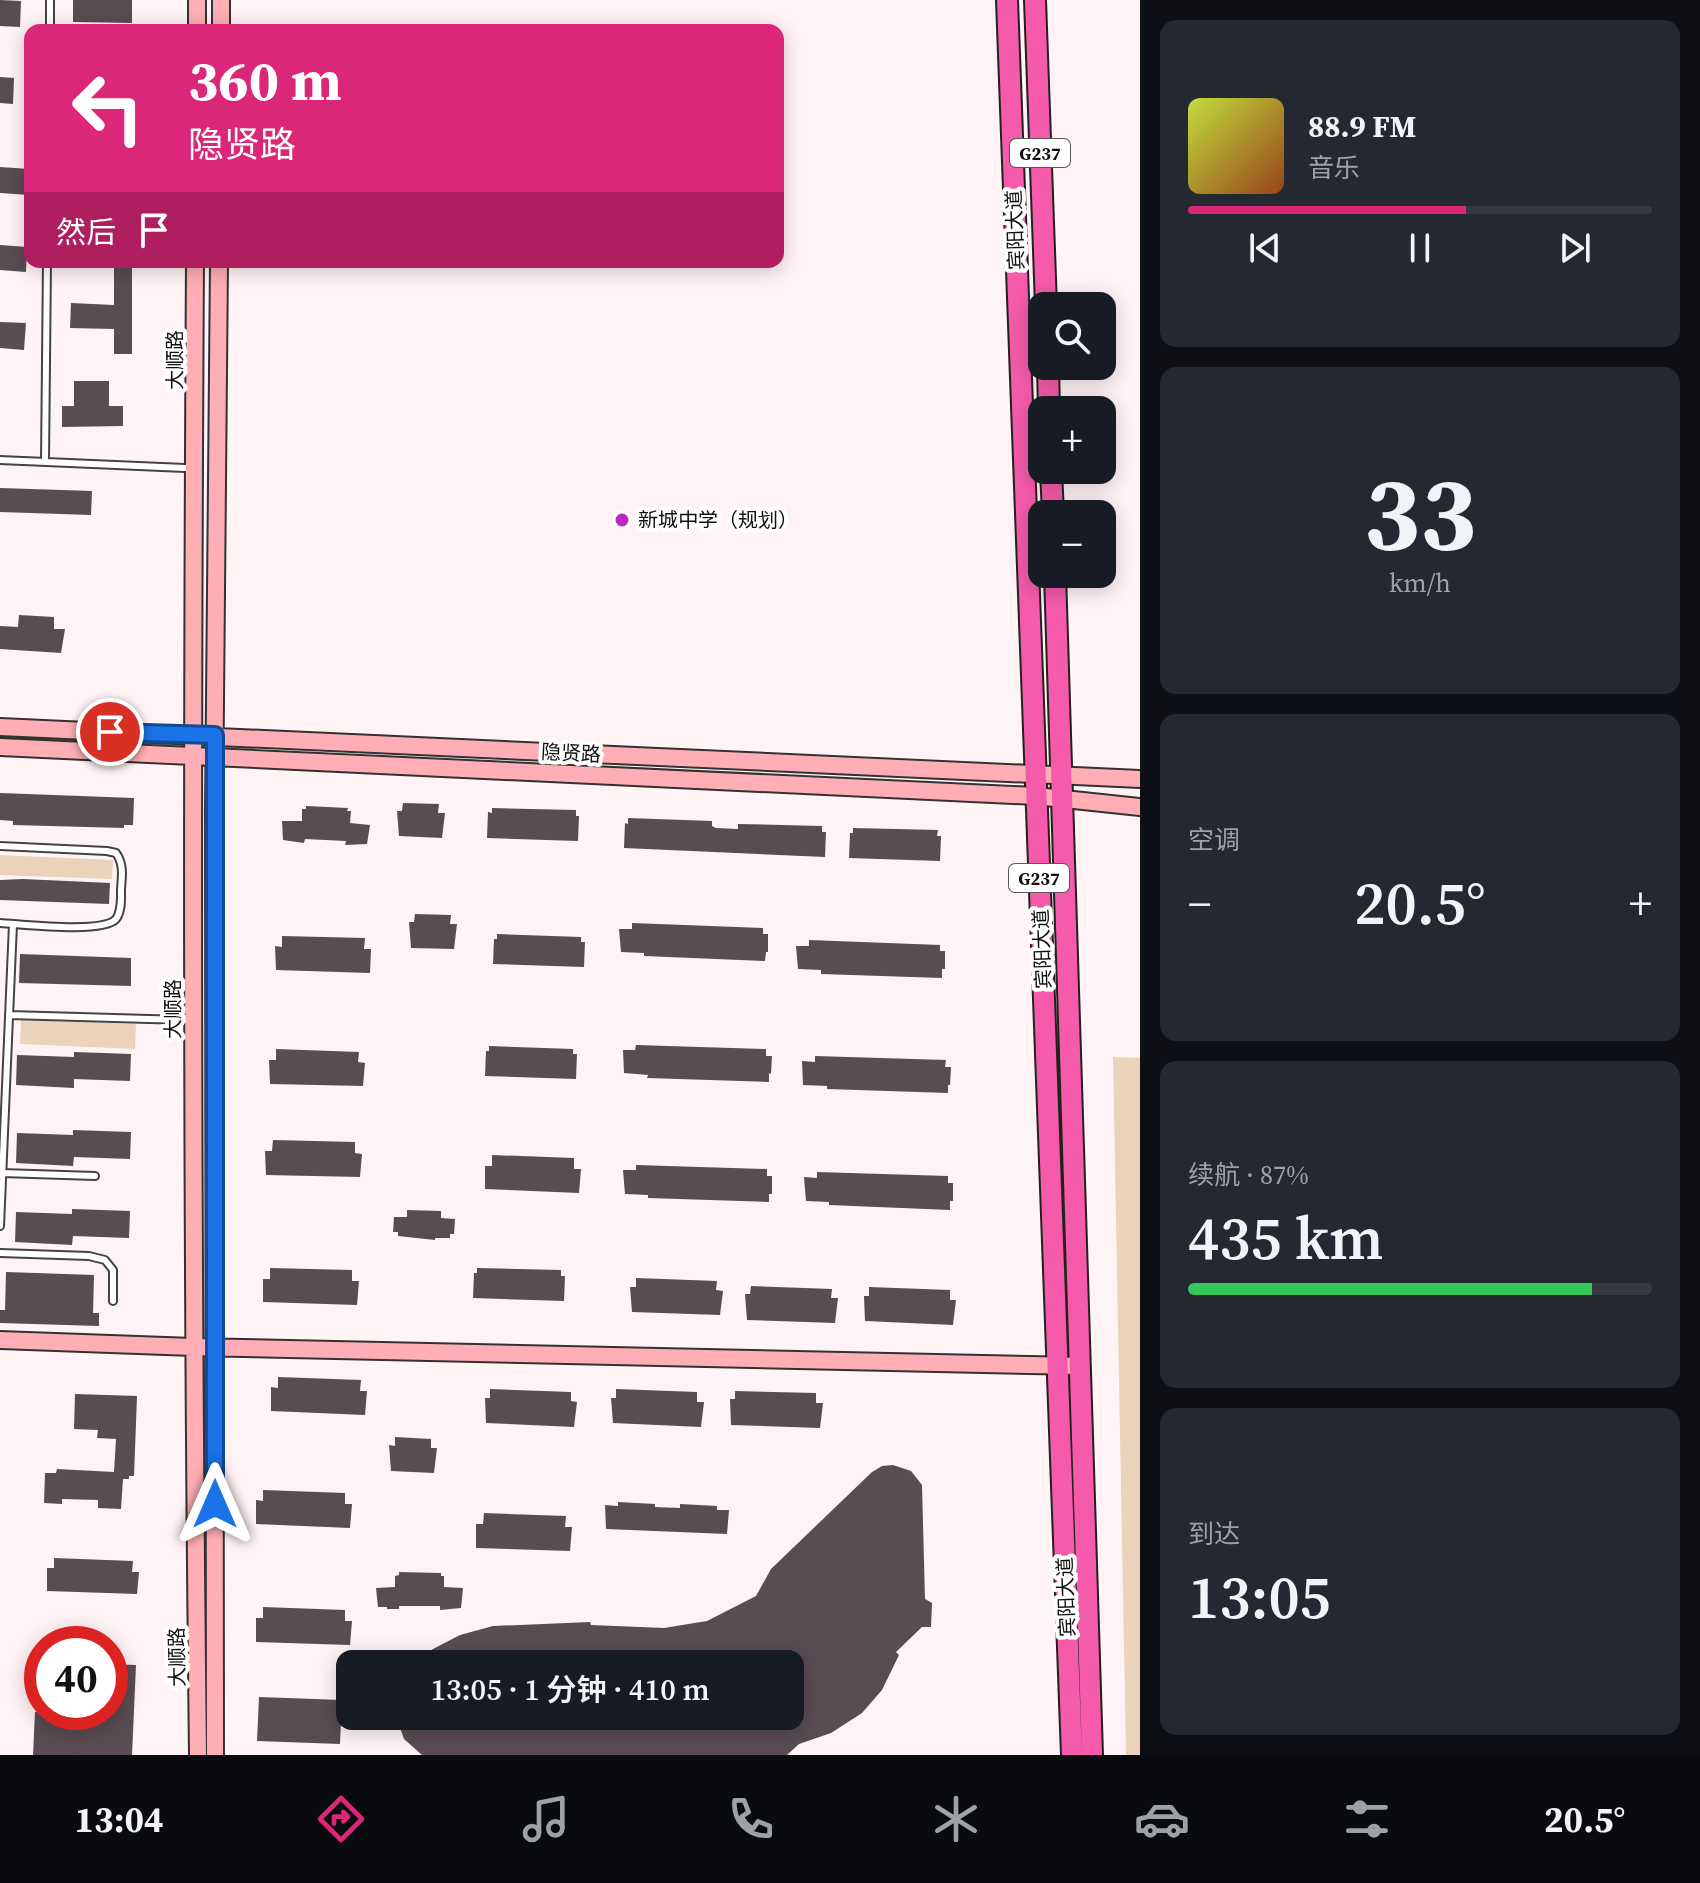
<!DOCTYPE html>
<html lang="zh">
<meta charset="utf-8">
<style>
body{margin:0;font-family:"Source Serif 4","Noto Sans SC",serif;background:#242831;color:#f1f3f6;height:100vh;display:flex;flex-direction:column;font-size:30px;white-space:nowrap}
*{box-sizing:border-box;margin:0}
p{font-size:26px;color:#9ea1a6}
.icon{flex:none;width:44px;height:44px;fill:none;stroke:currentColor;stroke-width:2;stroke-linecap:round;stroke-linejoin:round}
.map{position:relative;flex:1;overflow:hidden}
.panel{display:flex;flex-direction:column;gap:20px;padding:20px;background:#0d0f14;width:560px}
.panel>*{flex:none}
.top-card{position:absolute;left:24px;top:24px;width:760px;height:244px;border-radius:16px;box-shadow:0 4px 20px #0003;background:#db2777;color:#fff;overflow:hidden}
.fabs{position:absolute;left:1028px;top:292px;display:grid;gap:16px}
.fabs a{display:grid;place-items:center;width:88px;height:88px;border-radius:16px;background:#171b24;box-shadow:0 4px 20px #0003;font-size:40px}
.speed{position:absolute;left:24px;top:1626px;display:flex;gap:16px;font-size:40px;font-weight:700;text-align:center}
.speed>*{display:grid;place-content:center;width:104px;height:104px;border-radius:50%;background:#171b24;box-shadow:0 4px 20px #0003;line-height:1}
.speed .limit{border:12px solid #d22;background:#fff;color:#111}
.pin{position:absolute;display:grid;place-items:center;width:68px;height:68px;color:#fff;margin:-34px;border:4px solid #fff;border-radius:50%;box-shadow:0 2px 8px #0007}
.me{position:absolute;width:88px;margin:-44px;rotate:0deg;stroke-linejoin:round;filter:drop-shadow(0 0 6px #0008)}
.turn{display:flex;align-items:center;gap:28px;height:168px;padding:0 32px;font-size:36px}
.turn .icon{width:104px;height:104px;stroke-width:2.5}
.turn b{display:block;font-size:56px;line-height:68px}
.then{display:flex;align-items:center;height:76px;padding:0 32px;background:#0003;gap:16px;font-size:30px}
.big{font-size:60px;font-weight:600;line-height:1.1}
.panel .tile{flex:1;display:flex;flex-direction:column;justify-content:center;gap:12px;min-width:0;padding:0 28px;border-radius:16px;background:#242831}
.panel .dial{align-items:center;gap:0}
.dial b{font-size:104px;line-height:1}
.song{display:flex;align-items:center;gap:24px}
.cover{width:96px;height:96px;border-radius:12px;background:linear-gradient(135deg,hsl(70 70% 55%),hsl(20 70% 35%))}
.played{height:8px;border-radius:4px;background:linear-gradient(90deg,#db2777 60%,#363941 60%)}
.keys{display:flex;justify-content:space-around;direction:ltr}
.heat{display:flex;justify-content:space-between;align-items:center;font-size:44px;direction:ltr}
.charge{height:12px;border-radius:6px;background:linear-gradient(90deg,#34c759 87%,#363941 0)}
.trip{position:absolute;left:336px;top:1650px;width:468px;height:80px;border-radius:16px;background:#171b24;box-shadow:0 4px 20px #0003;font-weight:600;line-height:80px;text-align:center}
.dock{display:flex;height:128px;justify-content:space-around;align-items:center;background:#090b0e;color:#9ea1a6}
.dock .icon{width:56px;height:56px}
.dock .on{color:#db2777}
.dock b{font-size:36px;color:#f1f3f6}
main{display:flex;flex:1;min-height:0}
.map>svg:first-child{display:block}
</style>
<main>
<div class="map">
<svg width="1140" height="1755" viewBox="0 0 1140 1755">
<rect width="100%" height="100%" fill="#fff3f5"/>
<path fill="#ebd3bb" d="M0,855L113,860L112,879L0,875Z
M21,1020L136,1024L135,1049L20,1044Z
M1113,1057L1140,1058V1755H1126Z"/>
<path fill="#594c53" d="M0,0L21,1L20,27L0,26Z
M73,0H132V23L73,22Z
M0,77L14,78L13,104L0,103Z
M0,167L30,169L29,195L0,193Z
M0,245L27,247L26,272L0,270Z
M114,262H132V354H114V329L70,328L71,303L114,305Z
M0,322L26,323L24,350L0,348Z
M74,381H109V406H123V426L62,427V406H74Z
M0,488L92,491L91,515L0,512Z
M19,615L54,617V629H65L61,653L0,649V626L18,627Z
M0,793L134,798L133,825H124V828L13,825V821L0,820Z
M403,803L439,804L438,813H445L442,838L399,836L397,811H402Z
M306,806L348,808L347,811H351L350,823L370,825L367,844L345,845L346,841L305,839L304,843L283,840L282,821H302V809H306Z
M492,808L576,810V816H579L578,841L487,838L488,812L492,813Z
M628,818L712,821V826L716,828L738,829V824L822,826V832H826L825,857L624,848L625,823L628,824Z
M853,828L938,830L937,836H941L940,861L849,858L850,833H853Z
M23,879L110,883L109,904L0,900V880Z
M415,914L451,915L450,924H457L454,949L411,948L409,922H414Z
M632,923L763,928V934H768V952H766L765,961L644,956V953L621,952L619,929H632Z
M497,934L581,937V942H585L584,967L493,964L494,939H497Z
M282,936L365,938L364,949H371L370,973L276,970L275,946L282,947Z
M809,940L940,945V951H945V969H942V978L821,974V970L798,969L796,946H809Z
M20,954L131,958V986L19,983Z
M636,1045L766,1049V1056H772L771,1074L769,1073V1082L647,1078L648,1075L624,1073L623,1050H635Z
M489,1046L573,1049V1054H577L576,1079L485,1076L486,1051H489Z
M276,1049L359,1052L358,1062L365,1063L363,1086L270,1084L269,1060H276Z
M74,1052L131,1054L130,1081L74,1079V1088L16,1085L17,1055L74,1057Z
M815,1056L946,1060L945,1067H951L950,1085H948V1093L827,1089V1086L803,1085L802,1061L815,1062Z
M73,1130L131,1132L130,1159L74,1157L73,1166L16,1163L17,1133L73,1135Z
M273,1140L355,1142V1153L362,1154L360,1177L266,1175L265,1151H272Z
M492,1155L574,1158V1169H581L579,1193L485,1189V1166H492Z
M636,1165L767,1169V1176H772V1194H769V1202L648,1198V1195L625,1194L623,1170H636Z
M817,1172L948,1176V1183H953V1201H950V1210L829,1205V1202L806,1201L804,1177L817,1178Z
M72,1209L130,1211L129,1238L73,1236L72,1245L15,1242L16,1212L72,1214Z
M407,1210L441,1211V1218L455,1219L454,1234H450V1238H435V1240L398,1236V1232H393L394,1217H407Z
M270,1268L352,1270V1281H359L357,1305L263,1302V1279H270Z
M477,1268L561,1270V1276H565L564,1301L473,1298L474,1273H477Z
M6,1272L94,1275L93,1313H99V1326L0,1323V1310H5Z
M636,1278L717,1281L716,1290L723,1291L720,1315L632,1312L630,1287H636Z
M751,1286L832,1289L831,1298H838L835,1323L747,1320L745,1294H750Z
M869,1287L950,1290V1300H956L953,1325L865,1321L864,1296H869Z
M278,1377L361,1380L360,1391H367L365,1415L271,1411V1387L278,1388Z
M490,1389L571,1392V1401L577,1402L574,1427L486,1423L485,1398H490Z
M616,1389L697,1392V1402H704L701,1427L613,1423L611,1398H616Z
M735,1391L816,1393V1403H823L820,1428L731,1425L730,1399H735Z
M75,1394L137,1396L134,1476H129V1479H123L121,1509L98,1508V1500L62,1499V1504L44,1503L45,1473H56L57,1469L114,1472L116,1439L97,1438L98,1430L74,1429Z
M395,1437L431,1439V1448H437L434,1473L391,1471L389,1445L395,1446Z
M893,1465L911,1471L922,1485L925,1599L932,1603L931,1627H922L896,1652L899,1655L882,1690L862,1713L831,1733L799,1744L787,1755H422L404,1739L396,1716H790V1664H414L433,1649L460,1635L493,1626L590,1622L591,1625L664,1628L707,1621L756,1596L771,1569L872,1472L882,1466Z
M263,1490L345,1493V1504H352L350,1528L256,1524V1500L263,1501Z
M618,1502L655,1504V1507L680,1508V1504L717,1506V1510H729L727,1534L606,1529L605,1505L618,1506Z
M484,1513L566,1516L565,1527H572L570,1551L476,1548V1524H483Z
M54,1558L133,1561L132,1572H139L137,1594L47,1591V1568H54Z
M399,1572L441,1573V1576H444V1587L463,1588L461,1608L440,1610V1606H399V1609H387V1607H378L376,1588L395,1587V1576L399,1575Z
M263,1607L345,1610V1621H352L350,1645L256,1642V1618H263Z
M110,1664L136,1665L132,1755H33L35,1712H110Z
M259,1697L342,1700L340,1744L257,1741Z"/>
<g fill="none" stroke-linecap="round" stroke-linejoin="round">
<g stroke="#434343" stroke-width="10">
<path id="lane" d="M50,30V0
M0,460L185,468
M45,461L47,262
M0,846L107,851L116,853C124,864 122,876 121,889C121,898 122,911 116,919C103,934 22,924 0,923
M9,1015L184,1020
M2,1173L95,1176
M0,1226L13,924
M0,1253L89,1256L105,1260L113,1270V1301"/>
</g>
<g stroke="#323232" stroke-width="20">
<path id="secondary" d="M197,30V0
M221,30V0
M195,262C192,760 192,1257 198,1755
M0,727L1140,779
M0,747L1036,796L1140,807
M0,1340L193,1347L1080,1366
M215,1755L214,810L219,262"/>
</g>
<g stroke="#212121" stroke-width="24">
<path id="highway" d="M1007,0L1072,1755
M1035,0L1046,306
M1048,366L1049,410
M1051,470L1053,514
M1055,574L1092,1755"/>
</g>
<use href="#lane" stroke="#fff" stroke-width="6"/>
<use href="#secondary" stroke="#ffaeb5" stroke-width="16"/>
<use href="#highway" stroke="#f55baa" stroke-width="20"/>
</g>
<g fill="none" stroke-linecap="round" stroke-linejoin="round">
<g stroke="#114b97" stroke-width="20">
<path id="route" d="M110,732L215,735V1504"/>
</g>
<use href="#route" stroke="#1a73e8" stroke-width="14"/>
</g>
<circle fill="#bf25c2" stroke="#fff" stroke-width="3" cx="622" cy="520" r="8"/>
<g text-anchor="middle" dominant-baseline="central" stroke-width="8" stroke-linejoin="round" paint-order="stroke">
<g fill="#fff" stroke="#585858" stroke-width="2">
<rect x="1010" y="139" width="60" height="28" rx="6"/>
<rect x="1009" y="864" width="60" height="28" rx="6"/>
</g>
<g font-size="18" font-weight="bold" fill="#101010">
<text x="1040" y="153">G237</text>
<text x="1039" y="878">G237</text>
</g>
<g font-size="20" fill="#101010" stroke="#fff">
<text transform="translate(1015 230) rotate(-92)">宾阳大道</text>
<text transform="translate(175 360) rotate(-90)">大顺路</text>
<text transform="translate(571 753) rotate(3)">隐贤路</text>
<text transform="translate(1042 949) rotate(-92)">宾阳大道</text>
<text transform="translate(173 1009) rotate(-90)">大顺路</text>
<text transform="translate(1066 1597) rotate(-92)">宾阳大道</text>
<text transform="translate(177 1657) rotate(-91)">大顺路</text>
</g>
<g font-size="20" fill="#101010" stroke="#fff" text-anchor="start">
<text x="638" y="520">新城中学（规划）</text>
</g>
</g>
</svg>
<div class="fabs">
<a><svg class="icon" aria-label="search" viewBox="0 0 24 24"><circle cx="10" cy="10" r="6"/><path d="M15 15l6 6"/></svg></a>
<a>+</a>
<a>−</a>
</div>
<div class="speed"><div class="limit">40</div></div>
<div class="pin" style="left:110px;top:732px;background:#d93025"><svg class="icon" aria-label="arrive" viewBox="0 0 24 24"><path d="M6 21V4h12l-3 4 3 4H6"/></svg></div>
<svg class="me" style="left:215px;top:1504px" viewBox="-20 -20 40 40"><path d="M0-17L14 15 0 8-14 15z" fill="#1a73e8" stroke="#fff" stroke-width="4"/></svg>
<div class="trip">13:05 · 1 分钟 · 410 m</div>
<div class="top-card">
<div class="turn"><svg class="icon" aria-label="left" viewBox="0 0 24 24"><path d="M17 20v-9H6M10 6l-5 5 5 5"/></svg><div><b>360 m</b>隐贤路</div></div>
<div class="then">然后<svg class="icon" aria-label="arrive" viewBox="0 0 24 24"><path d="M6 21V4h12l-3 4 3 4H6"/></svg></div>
</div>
</div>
<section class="panel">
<div class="tile">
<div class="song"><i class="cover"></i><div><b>88.9 FM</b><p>音乐</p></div></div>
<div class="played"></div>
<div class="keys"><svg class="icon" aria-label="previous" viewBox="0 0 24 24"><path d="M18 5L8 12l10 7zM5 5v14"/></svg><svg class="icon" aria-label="pause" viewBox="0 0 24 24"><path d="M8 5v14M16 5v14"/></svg><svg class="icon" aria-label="next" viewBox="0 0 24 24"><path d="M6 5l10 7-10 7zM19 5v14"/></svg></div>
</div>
<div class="tile dial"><b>33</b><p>km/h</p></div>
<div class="tile"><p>空调</p>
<div class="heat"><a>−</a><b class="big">20.5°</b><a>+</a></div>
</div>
<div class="tile"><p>续航 · 87%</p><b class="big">435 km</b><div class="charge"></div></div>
<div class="tile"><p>到达</p><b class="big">13:05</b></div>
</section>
</main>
<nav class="dock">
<b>13:04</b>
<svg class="icon on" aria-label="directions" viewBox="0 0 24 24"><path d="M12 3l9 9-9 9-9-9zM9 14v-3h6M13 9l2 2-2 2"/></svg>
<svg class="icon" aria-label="music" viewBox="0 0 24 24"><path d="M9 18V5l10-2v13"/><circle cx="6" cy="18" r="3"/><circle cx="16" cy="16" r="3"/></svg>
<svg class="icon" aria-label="phone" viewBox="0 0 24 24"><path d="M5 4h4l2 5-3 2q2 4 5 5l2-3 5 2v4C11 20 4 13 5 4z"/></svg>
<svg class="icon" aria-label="climate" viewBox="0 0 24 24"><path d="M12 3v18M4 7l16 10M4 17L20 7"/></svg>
<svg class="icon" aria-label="car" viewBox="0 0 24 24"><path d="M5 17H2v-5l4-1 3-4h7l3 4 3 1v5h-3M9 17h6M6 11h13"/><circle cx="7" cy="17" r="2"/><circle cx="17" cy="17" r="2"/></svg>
<svg class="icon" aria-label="filters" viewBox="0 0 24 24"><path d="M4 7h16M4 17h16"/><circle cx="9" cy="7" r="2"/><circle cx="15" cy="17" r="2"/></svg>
<b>20.5°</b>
</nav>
